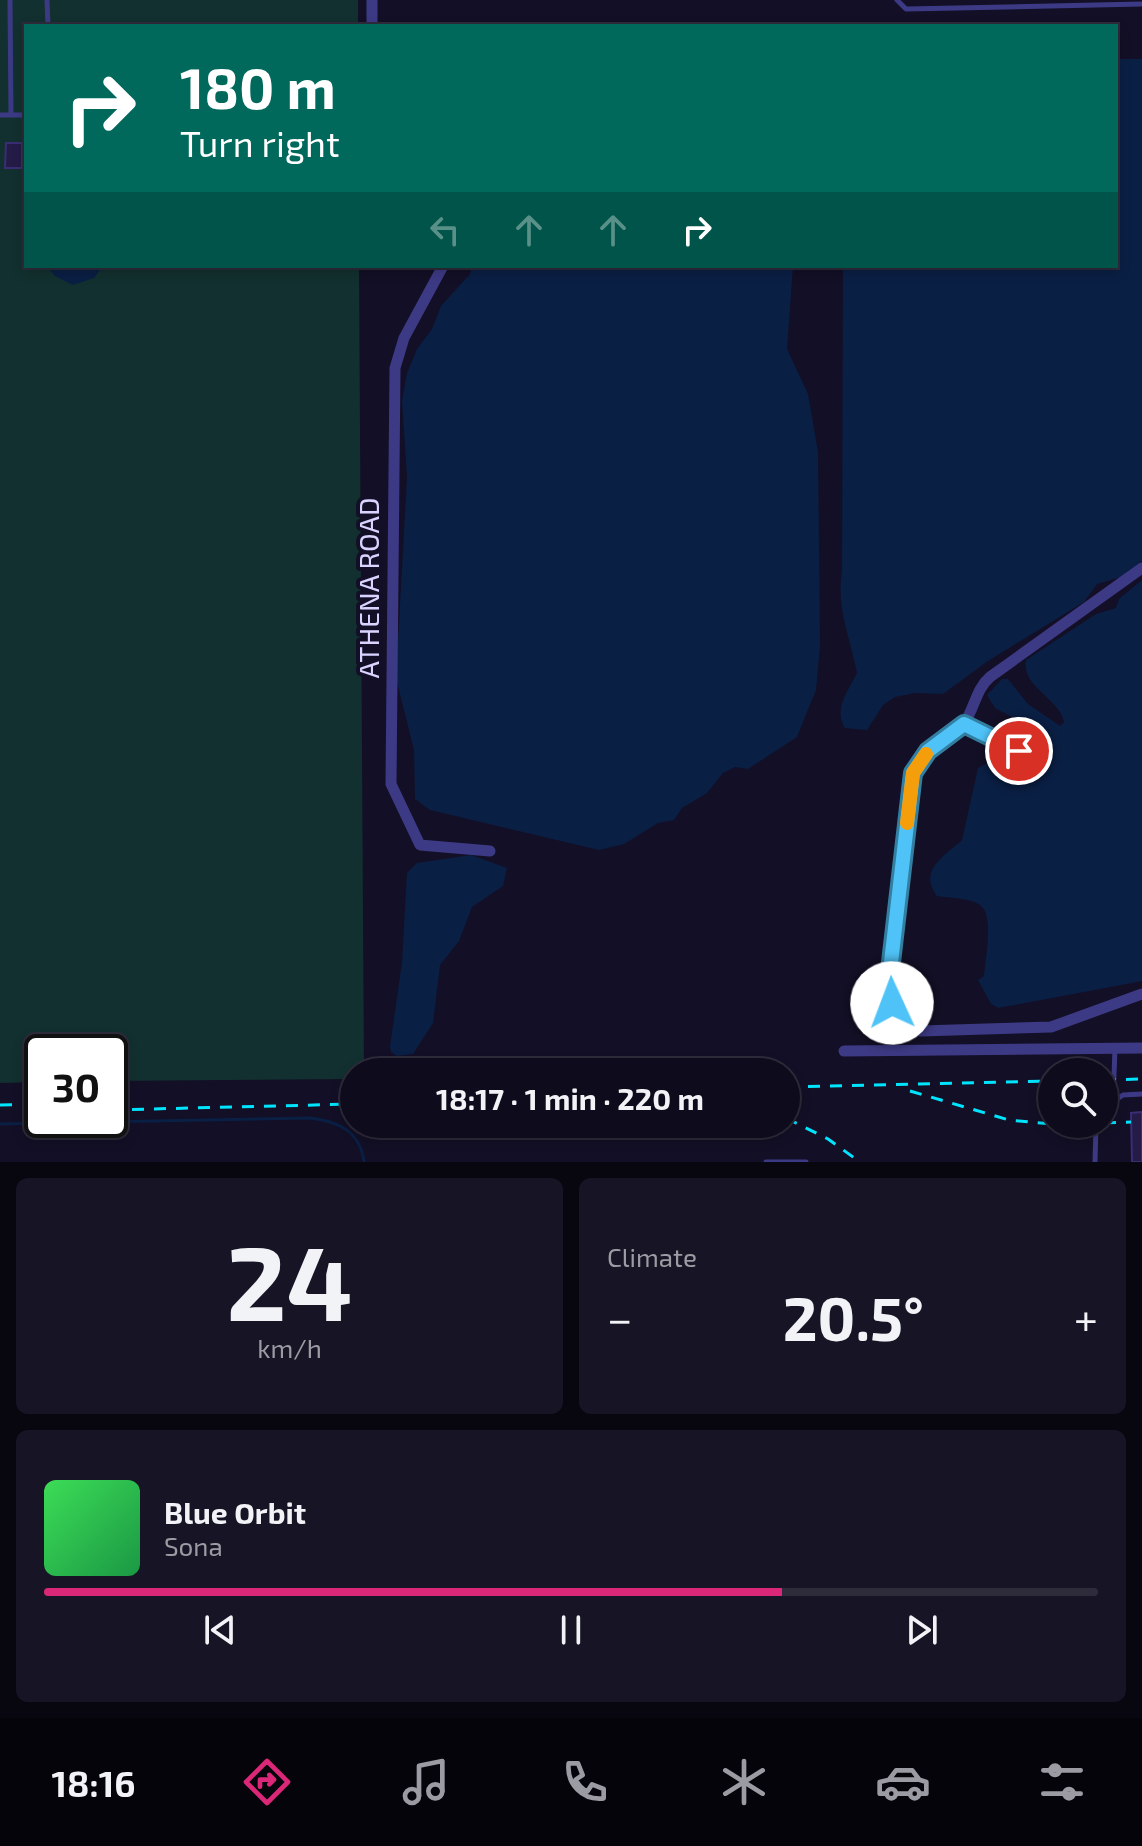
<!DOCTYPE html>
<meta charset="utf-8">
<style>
body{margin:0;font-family:"Exo 2",sans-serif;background:#171425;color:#f1f3f6;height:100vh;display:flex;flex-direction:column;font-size:30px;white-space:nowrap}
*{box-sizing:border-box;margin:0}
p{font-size:26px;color:#9b9ba3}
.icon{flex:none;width:44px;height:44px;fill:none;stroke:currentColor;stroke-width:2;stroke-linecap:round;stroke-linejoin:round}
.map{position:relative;height:1162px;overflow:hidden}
.side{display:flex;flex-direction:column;gap:16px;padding:16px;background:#08060f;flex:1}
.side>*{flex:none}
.guide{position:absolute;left:24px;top:24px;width:1094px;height:244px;border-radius:0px;box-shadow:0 4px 12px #0003,0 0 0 2px #2e2b3b;background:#00695c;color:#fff;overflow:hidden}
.controls{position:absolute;left:1038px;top:1058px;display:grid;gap:16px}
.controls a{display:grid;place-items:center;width:80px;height:80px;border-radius:50%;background:#0e0b1c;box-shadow:0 4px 12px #0003,0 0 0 2px #2e2b3b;font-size:40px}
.speed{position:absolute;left:24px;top:1034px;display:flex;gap:16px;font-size:40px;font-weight:700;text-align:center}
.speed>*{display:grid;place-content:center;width:104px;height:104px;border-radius:50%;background:#0e0b1c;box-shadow:0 4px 12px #0003,0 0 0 2px #2e2b3b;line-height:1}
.speed .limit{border:4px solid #111;border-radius:12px;background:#fff;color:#111}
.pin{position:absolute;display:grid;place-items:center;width:68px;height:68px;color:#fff;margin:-34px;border:4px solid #fff;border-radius:50%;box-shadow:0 2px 8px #0007}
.me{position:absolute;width:88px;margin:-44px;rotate:358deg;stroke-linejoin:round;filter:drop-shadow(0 0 6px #0008)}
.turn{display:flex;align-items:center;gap:28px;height:168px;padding:0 24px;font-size:36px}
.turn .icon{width:104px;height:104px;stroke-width:2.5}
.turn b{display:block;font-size:56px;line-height:68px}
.lanes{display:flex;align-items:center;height:76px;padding:0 24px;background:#0003;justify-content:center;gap:40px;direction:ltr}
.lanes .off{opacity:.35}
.big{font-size:60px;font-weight:700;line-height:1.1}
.side .widget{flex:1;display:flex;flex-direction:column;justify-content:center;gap:12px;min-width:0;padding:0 28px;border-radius:12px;background:#171425}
.side .dial{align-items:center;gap:0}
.dial b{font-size:104px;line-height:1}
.song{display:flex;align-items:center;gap:24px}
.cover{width:96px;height:96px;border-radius:12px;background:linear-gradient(135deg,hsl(130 70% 55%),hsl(140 70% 35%))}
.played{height:8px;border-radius:4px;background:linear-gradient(90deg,#db2777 70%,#2e2b3b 70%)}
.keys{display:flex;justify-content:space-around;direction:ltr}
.heat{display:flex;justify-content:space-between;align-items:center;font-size:44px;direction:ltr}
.side .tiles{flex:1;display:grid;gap:16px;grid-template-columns:1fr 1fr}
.widget:last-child{grid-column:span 2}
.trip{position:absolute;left:340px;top:1058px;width:460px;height:80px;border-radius:40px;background:#0e0b1c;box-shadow:0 4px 12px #0003,0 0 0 2px #2e2b3b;font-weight:700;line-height:80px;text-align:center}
.dock{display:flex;height:128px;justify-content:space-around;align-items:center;background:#06040b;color:#9b9ba3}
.dock .icon{width:56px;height:56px}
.dock .active{color:#db2777}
.dock b{font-size:36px;color:#f1f3f6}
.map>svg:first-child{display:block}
</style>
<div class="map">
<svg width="1142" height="1162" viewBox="0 0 1142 1162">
<rect width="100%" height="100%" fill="#130f26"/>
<path fill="#12302f" d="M0,0H358V26H26V266H359L364,1072H354V1079L110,1081V1052H42V1082L0,1083Z"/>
<path fill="#0a1f44" d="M1116,59H1142V561L1121,577L1097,584L1084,602L988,661L943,694L915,693L895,697L883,705L867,730L845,728C833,709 848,691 857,673C850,636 836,609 842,570L843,266H1116Z
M47,266H103L94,278L73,285L55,276Z
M472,266H793L787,349L808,394L818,452L820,646L816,690L797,737L748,769L735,767L723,773L707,793L682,808L674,820L658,823L624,844L599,850L430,810L415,799L414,750L396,678L407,477L402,401L407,373L417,349L432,329L441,306L470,274Z
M1142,580V981L998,1008L991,1004L978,980L984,976C985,961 994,916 981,906C973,898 948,898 937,896C917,870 946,855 962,840L978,768L1001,756L1047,766L1053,747L1023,733L1025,724L995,708L987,695L1002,679H1008L1028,704L1060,726L1064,722C1059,698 1021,687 1026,660L1096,614L1116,608L1119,599Z
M471,855L507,868L503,886L472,907L459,941L440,965L433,1023L413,1054L397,1056L391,1052L390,1046L402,962L407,873L417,863Z"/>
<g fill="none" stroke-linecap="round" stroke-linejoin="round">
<path stroke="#0a1f44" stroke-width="3" d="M0,1124L311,1118C339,1122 360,1131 364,1162"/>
</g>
<path fill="#241b47" stroke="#3b2d73" stroke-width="2" d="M6,143H22V168H5Z
M914,984L917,1001L905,1003L902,986Z
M1142,1112V1162H1132L1131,1113Z"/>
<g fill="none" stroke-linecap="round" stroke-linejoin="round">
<path stroke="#3d3a85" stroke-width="5" d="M10,0L11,115
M47,0L48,26
M897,0L906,9L1142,4
M0,115H26
M965,724L1019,751
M1113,1102L1115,1048
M1104,1108L1123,1095L1142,1094
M766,1162H806
M1095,1162L1096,1124"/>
<path stroke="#3d3a85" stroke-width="11" d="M372,0V26
M443,266L404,338L395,368L391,784L420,845L490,851
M1142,568L990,677C975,690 975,709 963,725C940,755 918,742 911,791L890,988L899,1020L921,1031L1051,1027L1142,994
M844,1051L1142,1048"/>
<path stroke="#00e5ff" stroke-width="3" stroke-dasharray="12 10" stroke-linecap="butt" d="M1104,1080L1142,1079
M786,1087L1052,1081
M910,1091L1009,1120L1052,1124
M0,1105L42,1104
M110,1110L354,1104
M786,1118L828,1139L860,1162
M1104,1123L1131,1122"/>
</g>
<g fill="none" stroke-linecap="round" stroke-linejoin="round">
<g stroke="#337fa1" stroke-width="20">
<path id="route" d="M892,1003L890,971L913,773L928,751L964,724L1019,751"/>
</g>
<use href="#route" stroke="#4fc3f7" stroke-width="14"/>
<path stroke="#f59e0b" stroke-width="14" d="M907,823L913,773L926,754"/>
</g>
<g text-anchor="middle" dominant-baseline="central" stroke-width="8" stroke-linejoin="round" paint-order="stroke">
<g font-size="28" fill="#d9d4ff" stroke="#130f26">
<text transform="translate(368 588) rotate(-90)">ATHENA ROAD</text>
</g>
</g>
</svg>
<div class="controls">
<a><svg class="icon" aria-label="search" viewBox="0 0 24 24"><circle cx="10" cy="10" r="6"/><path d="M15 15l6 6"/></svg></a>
</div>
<div class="speed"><div class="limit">30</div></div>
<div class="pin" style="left:1019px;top:751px;background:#d93025"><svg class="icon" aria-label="arrive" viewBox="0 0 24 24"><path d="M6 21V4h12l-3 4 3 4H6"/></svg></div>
<svg class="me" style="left:892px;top:1003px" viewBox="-20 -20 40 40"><circle r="19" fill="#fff"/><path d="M0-13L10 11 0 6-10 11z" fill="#4fc3f7"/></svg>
<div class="trip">18:17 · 1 min · 220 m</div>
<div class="guide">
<div class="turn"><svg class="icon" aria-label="right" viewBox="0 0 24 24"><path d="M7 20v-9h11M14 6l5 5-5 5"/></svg><div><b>180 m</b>Turn right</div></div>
<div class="lanes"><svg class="icon off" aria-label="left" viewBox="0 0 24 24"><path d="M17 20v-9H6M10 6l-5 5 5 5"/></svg><svg class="icon off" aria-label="ahead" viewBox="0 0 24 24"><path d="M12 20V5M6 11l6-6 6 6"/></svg><svg class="icon off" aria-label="ahead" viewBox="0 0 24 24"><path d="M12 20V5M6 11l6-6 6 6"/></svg><svg class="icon" aria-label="right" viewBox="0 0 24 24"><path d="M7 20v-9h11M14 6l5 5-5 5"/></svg></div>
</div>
</div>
<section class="side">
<div class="tiles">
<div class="widget dial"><b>24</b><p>km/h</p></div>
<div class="widget"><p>Climate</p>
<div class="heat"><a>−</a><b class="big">20.5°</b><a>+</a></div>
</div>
<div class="widget">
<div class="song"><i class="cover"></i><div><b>Blue Orbit</b><p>Sona</p></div></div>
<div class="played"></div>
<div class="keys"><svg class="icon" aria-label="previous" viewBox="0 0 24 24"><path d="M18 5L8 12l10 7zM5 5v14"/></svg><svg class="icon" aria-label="pause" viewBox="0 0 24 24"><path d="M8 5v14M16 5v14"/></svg><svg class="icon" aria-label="next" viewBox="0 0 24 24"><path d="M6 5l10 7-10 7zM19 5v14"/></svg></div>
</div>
</div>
</section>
<nav class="dock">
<b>18:16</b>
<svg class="icon active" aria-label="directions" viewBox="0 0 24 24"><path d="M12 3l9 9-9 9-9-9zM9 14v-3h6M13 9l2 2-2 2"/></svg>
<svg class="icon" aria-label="music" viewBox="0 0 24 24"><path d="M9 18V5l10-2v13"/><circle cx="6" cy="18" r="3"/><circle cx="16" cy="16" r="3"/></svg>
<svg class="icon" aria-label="phone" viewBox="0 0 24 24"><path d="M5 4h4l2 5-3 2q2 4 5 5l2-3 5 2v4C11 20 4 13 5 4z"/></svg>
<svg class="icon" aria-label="climate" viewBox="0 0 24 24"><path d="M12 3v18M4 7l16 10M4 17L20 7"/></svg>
<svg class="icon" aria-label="car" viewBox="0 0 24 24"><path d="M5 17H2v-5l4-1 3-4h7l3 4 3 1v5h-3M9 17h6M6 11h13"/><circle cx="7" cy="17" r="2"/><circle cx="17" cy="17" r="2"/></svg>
<svg class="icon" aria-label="filters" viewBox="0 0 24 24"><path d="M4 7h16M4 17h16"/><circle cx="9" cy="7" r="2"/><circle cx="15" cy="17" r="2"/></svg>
</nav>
